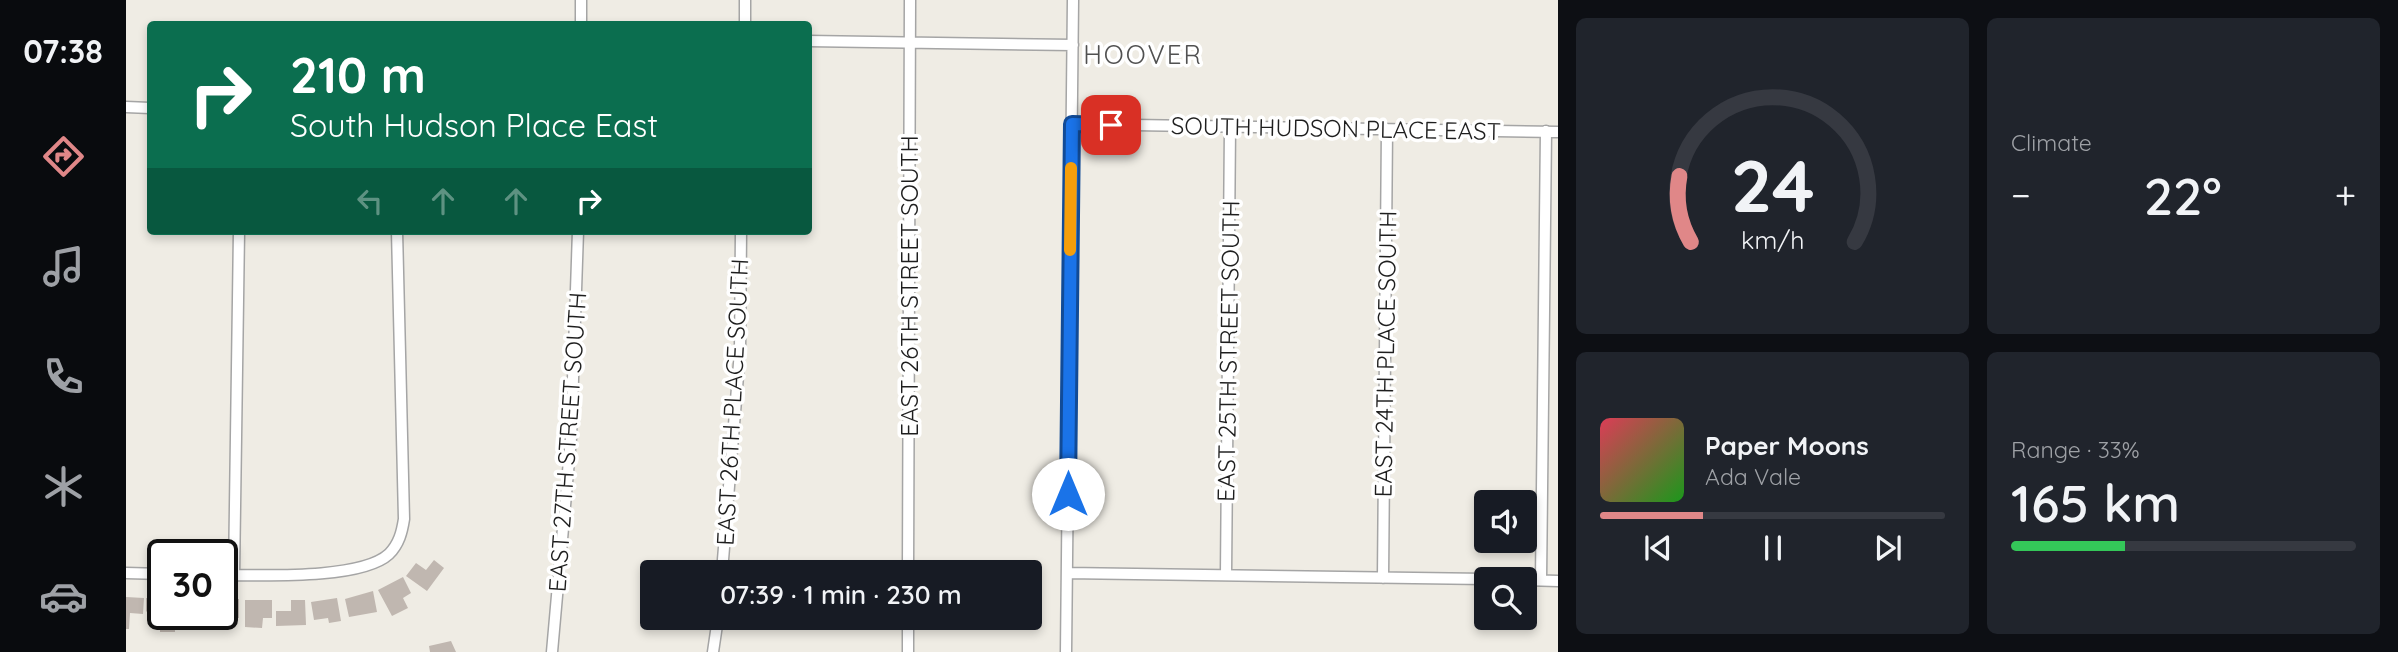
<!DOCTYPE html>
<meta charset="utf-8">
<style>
body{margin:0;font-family:Quicksand,sans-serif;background:#20242c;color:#f1f3f6;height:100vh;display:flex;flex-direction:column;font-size:26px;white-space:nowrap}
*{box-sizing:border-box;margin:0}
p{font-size:23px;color:#9ea1a6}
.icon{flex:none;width:38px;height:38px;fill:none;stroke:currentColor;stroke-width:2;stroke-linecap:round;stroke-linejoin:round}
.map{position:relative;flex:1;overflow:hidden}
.details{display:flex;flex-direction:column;gap:18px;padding:18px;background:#0d0f14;width:840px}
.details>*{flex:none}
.hud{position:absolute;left:21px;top:21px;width:665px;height:214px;border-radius:7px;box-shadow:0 4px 10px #0003;background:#0b6e4f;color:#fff;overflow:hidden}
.controls{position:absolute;left:1348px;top:490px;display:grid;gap:14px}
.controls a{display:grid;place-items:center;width:63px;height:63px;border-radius:7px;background:#171b24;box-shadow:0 4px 10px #0003;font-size:35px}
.speed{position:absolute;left:21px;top:539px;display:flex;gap:14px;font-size:35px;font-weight:700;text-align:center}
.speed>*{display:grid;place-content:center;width:91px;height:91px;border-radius:50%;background:#171b24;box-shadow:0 4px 10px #0003;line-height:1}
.speed .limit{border:4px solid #111;border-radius:10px;background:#fff;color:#111}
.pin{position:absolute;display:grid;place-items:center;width:60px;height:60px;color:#fff;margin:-30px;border-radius:14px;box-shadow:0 4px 10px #0006}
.me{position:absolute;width:77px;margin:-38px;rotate:0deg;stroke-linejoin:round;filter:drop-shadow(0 0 5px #0008)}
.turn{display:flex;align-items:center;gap:24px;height:147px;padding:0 28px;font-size:32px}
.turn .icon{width:91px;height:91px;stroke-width:2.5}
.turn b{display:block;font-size:49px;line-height:60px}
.lanes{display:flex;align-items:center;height:66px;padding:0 28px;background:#0003;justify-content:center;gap:35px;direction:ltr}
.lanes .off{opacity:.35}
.big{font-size:52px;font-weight:600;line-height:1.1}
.details .tile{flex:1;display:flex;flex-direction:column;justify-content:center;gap:10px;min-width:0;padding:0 24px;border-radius:10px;background:#20242c}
.details .dial{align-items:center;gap:0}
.dial svg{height:182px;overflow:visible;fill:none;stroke:#363941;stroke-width:7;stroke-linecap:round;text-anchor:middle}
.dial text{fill:#f1f3f6;stroke:none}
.song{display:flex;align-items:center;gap:21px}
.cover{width:84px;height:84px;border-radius:10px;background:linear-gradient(135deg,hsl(350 70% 55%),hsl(120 70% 35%))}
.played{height:7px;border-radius:4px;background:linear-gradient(90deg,#e08788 30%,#363941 30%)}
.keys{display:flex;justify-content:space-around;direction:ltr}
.heat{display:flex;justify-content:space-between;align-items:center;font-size:38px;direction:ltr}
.charge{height:10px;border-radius:5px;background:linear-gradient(90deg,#34c759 33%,#363941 0)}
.details .tiles{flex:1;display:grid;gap:18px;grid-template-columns:repeat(2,1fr)}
.trip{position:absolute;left:514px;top:560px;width:402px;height:70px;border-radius:7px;background:#171b24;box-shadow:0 4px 10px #0003;font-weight:600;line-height:70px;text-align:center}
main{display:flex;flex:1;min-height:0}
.dock{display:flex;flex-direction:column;width:126px;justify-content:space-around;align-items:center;background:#090b0e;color:#9ea1a6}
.dock .icon{width:49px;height:49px}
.dock .current{color:#e08788}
.dock b{font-size:32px;color:#f1f3f6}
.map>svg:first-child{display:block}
</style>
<main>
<nav class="dock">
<b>07:38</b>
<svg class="icon current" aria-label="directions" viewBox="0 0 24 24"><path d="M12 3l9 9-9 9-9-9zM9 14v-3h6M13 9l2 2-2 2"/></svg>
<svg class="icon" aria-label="music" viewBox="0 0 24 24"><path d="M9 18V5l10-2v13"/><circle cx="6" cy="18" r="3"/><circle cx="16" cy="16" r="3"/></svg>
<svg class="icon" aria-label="phone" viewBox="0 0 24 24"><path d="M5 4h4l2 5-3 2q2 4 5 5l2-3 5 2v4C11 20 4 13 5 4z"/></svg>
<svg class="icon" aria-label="climate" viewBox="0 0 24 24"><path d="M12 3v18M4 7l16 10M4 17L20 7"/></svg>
<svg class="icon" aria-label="car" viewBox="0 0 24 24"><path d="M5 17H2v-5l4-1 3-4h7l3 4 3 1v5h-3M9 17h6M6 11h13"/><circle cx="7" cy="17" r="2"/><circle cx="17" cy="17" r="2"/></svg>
</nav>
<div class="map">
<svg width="1432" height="652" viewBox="0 0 1432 652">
<rect width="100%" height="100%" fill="#efece4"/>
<path fill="#c0b7b0" d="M308,560L318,568L301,591L280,576L290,563L300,570Z
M277,577L285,593L277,598L282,608L266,616L252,590Z
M247,591L251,612L223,617L219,599Z
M0,597L18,598L17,614L4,613L3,629H0Z
M20,598L32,599V605H37V614H49V632H34V625H26V617L20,611Z
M211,598L215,621L203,623L202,618L188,620L185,602Z
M96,599H113V618H103V628H85V614H96Z
M119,600H146V618H137L136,628L119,627Z
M165,600H179L180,625L150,626V611H165Z
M53,614H69L68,628L53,627Z
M325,641L330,652H304L303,646Z"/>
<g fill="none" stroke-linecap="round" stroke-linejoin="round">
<g stroke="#a5a5a5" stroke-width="13">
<path id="street" d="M455,24V0
M619,24V0
M682,41L947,45
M0,107L24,108
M946,124L1432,132
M596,572L614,351L615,231
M782,572L784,0
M0,573L37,574
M941,573L1360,579
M1100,574L1104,127
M96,575C134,575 235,580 263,554C273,544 276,532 278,519L271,231
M108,575L113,231
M1257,578L1261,129
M1398,580L1432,581
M1415,580L1420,131
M426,652L445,438L452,231
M587,652L592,618
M782,652V618
M940,652L947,0"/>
</g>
<use href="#street" stroke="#fff" stroke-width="10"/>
</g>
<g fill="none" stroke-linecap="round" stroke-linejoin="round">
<g stroke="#114b97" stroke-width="18">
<path id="route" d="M942,494L946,124L985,125"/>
</g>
<use href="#route" stroke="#1a73e8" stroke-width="12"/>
<path stroke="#f59e0b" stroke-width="12" d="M944,250L945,168"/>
</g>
<g text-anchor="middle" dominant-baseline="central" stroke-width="7" stroke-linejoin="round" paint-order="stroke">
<g font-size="24" fill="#1e1e1e" stroke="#fff">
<text transform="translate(1210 128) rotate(1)">SOUTH HUDSON PLACE EAST</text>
<text transform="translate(783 286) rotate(-90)">EAST 26TH STREET SOUTH</text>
<text transform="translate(1102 351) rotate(-89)">EAST 25TH STREET SOUTH</text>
<text transform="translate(1259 354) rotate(-89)">EAST 24TH PLACE SOUTH</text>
<text transform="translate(606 402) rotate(-87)">EAST 26TH PLACE SOUTH</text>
<text transform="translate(441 442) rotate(-86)">EAST 27TH STREET SOUTH</text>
</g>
<g font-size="26" letter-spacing="2" fill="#515151" stroke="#fff">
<text x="1017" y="54">HOOVER</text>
</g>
</g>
</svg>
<div class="controls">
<a><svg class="icon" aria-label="sound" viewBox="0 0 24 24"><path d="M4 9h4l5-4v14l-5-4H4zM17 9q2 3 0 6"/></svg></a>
<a><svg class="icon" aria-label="search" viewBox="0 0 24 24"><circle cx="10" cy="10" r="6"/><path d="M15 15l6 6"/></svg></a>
</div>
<div class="speed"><div class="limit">30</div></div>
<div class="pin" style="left:985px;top:125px;background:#d93025"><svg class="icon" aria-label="arrive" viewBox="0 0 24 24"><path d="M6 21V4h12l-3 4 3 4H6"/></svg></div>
<svg class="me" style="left:942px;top:494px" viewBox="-20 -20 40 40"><circle r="19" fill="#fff"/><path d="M0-13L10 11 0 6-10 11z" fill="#1a73e8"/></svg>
<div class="trip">07:39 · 1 min · 230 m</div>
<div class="hud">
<div class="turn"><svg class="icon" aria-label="right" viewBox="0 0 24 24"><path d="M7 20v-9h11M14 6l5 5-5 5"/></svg><div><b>210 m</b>South Hudson Place East</div></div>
<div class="lanes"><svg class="icon off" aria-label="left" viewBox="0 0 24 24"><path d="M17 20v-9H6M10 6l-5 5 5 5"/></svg><svg class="icon off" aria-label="ahead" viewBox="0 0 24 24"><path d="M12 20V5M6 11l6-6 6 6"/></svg><svg class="icon off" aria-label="ahead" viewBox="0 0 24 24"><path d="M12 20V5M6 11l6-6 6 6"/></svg><svg class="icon" aria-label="right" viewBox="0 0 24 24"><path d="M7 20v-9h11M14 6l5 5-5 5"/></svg></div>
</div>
</div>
<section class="details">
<div class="tiles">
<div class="tile dial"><svg viewBox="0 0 100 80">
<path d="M14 69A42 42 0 1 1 86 69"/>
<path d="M14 69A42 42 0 0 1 9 40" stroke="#e08788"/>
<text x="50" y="56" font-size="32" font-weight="700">24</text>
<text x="50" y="72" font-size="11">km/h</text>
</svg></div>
<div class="tile"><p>Climate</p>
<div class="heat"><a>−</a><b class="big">22°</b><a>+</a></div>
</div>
<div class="tile">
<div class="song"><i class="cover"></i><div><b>Paper Moons</b><p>Ada Vale</p></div></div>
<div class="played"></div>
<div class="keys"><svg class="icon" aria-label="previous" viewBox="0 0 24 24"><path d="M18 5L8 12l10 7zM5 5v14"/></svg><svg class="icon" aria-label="pause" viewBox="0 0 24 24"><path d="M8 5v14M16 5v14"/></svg><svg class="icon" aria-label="next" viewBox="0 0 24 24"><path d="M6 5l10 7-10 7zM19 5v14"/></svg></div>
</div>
<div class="tile"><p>Range · 33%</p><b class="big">165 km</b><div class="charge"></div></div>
</div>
</section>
</main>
